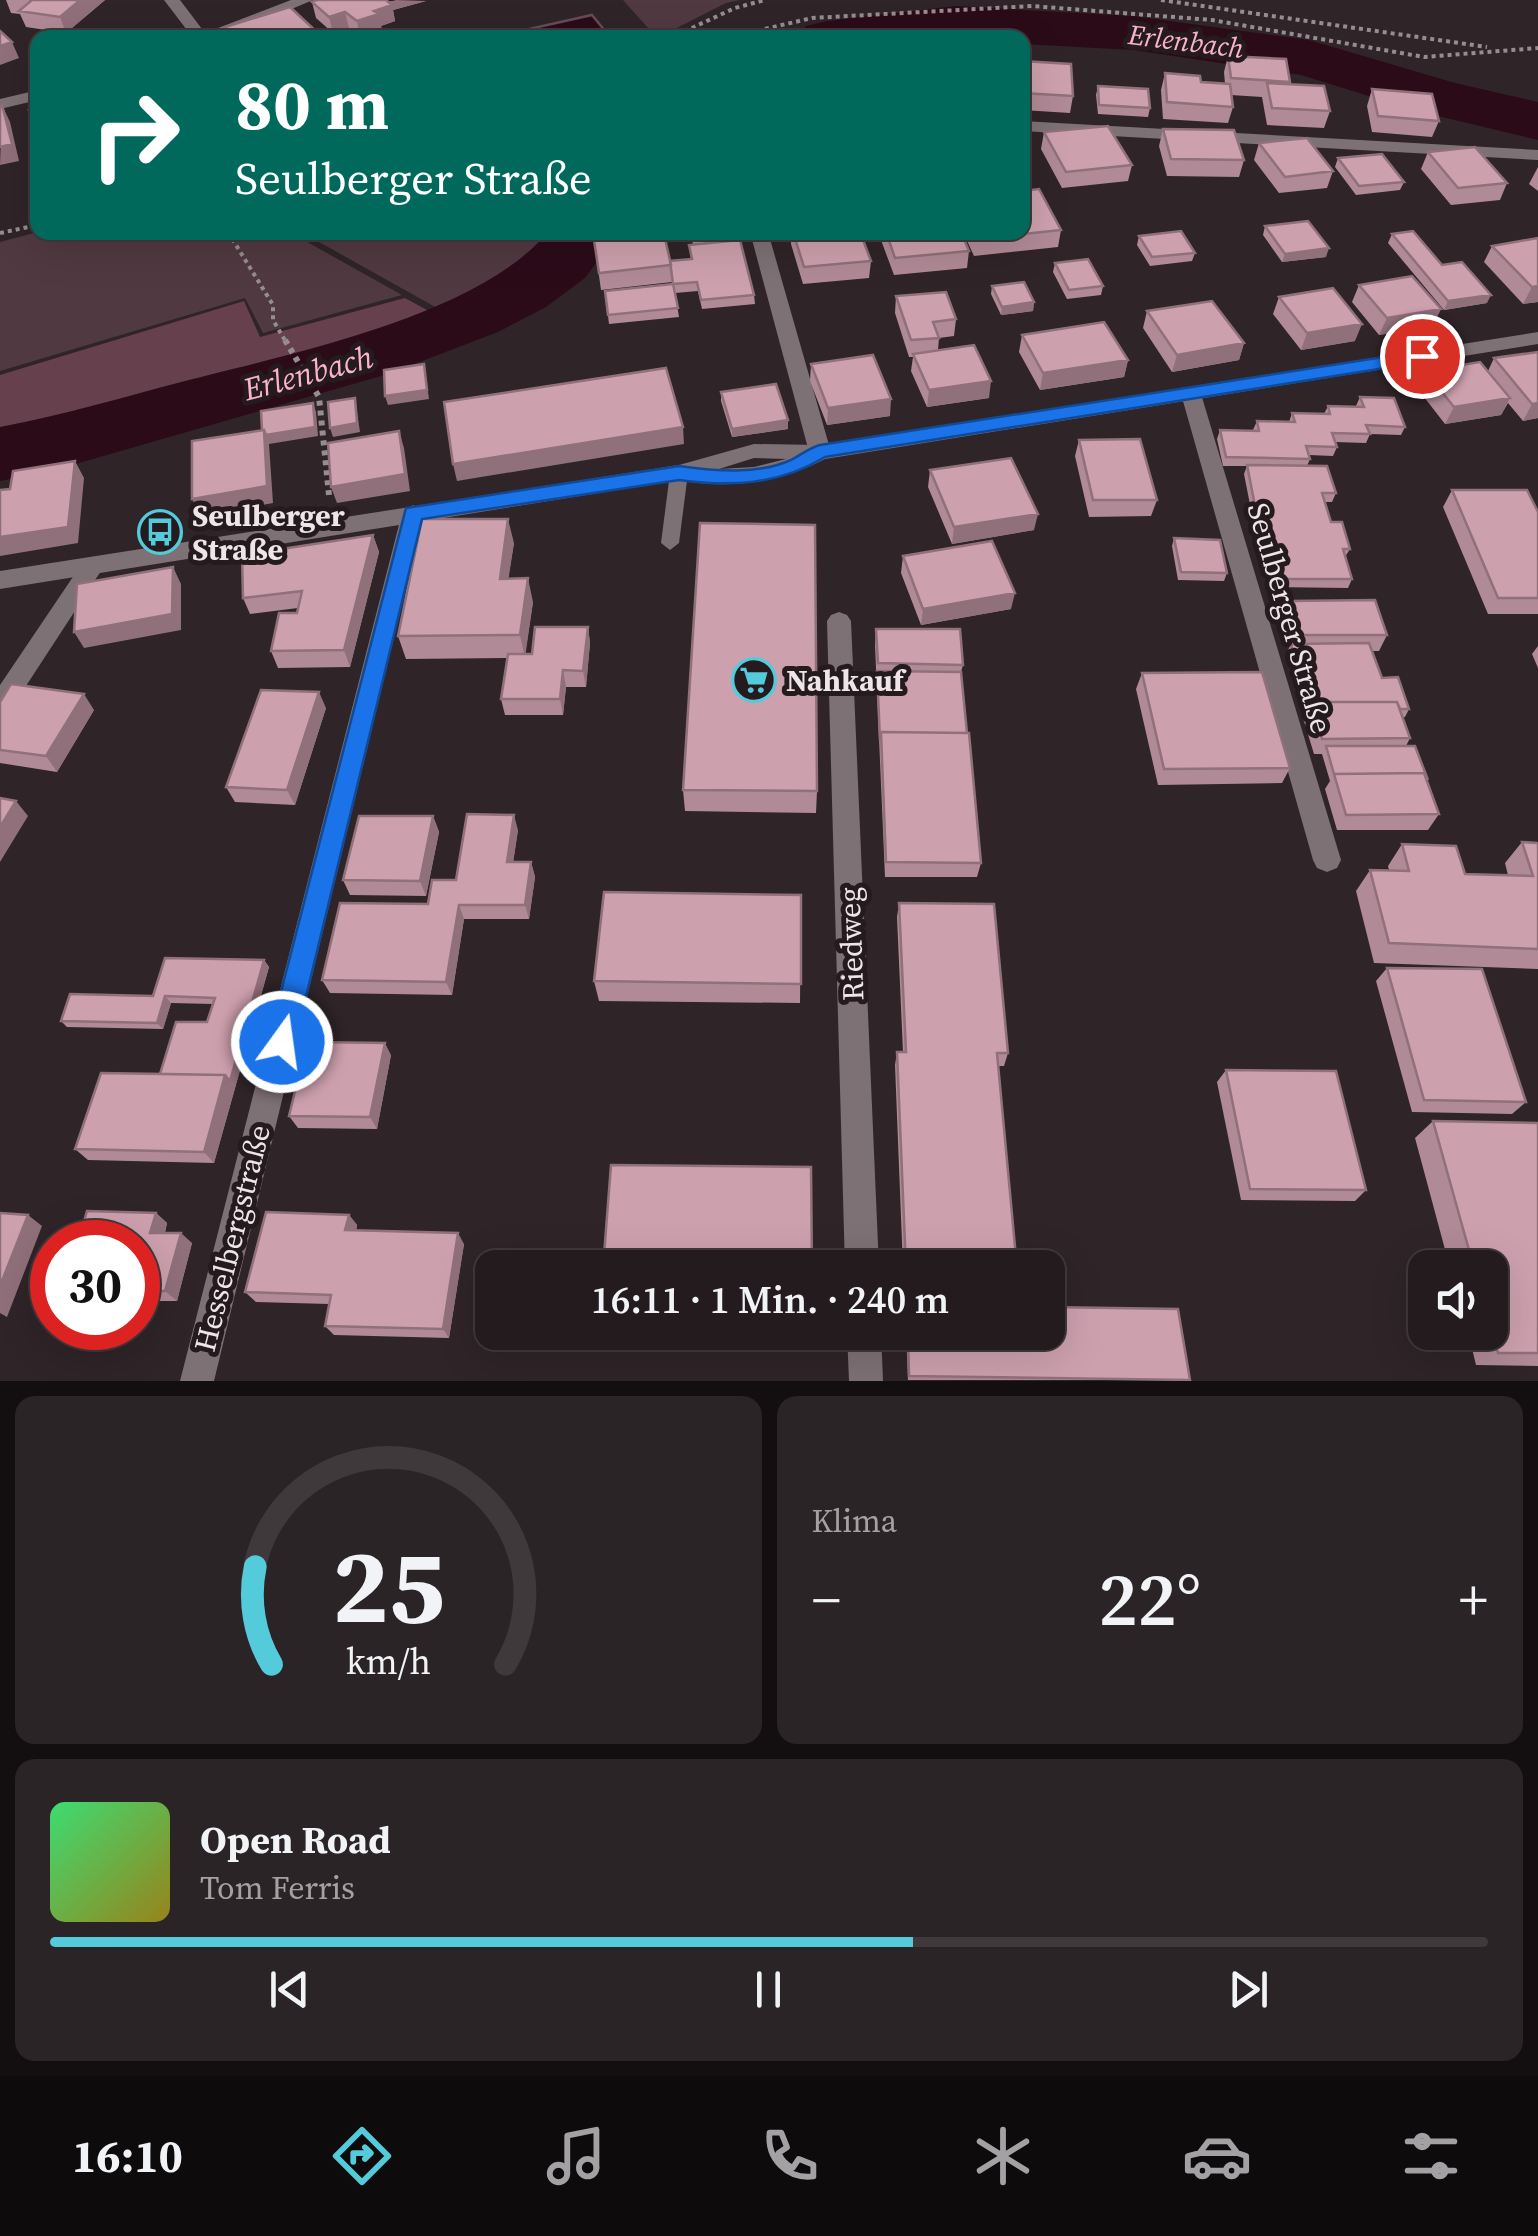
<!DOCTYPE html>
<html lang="de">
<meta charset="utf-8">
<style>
body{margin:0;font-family:"Source Serif 4",serif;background:#2b2427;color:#f1f3f6;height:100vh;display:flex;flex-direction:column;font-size:38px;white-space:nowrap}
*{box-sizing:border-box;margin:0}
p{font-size:32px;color:#a3a1a4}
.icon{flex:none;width:55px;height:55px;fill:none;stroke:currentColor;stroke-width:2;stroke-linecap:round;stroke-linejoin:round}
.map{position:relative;height:1381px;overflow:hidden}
.details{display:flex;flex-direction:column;gap:15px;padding:15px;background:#130f10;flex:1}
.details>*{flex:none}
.top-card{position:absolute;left:30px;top:30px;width:1000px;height:210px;border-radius:20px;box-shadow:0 10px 40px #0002,0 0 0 2px #40393c;background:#00695c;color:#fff;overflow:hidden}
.fabs{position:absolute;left:1408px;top:1250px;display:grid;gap:20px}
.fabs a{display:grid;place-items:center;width:100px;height:100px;border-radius:20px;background:#231b1e;box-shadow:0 10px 40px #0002,0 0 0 2px #40393c;font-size:50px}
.speed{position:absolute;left:30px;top:1220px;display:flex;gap:20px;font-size:50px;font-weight:700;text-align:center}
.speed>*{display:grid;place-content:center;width:130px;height:130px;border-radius:50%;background:#231b1e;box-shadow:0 10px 40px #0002,0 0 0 2px #40393c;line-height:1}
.speed .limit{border:15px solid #d22;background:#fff;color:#111}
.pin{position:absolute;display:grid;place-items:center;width:85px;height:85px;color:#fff;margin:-42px;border:5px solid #fff;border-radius:50%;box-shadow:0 2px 10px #0007}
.me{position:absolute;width:110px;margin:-55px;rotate:14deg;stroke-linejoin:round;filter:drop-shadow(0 0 8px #0008)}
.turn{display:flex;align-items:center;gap:35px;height:210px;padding:0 40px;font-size:45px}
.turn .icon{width:130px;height:130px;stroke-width:2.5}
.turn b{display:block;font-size:70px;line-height:85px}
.big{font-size:75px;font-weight:600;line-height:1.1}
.details .card{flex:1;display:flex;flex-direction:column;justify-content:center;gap:15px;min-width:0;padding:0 35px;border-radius:20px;background:#2b2427}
.details .dial{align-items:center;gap:0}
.dial svg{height:260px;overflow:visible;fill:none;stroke:#40393c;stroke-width:7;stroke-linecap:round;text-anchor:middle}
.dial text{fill:#f1f3f6;stroke:none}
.song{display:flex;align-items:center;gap:30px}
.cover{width:120px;height:120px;border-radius:15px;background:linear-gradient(135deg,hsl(140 70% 55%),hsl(50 70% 35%))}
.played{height:10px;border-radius:5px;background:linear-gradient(90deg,#53cbdb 60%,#40393c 60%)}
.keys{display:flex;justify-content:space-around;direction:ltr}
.heat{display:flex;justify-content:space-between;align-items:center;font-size:55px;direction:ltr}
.details .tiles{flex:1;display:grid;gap:15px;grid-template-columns:1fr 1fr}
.card:last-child{grid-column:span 2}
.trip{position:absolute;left:475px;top:1250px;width:590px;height:100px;border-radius:20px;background:#231b1e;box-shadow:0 10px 40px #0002,0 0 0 2px #40393c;font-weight:600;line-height:100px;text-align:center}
.tab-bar{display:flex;height:160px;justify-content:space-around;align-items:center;background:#0e0b0c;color:#a3a1a4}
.tab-bar .icon{width:70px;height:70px}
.tab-bar .on{color:#53cbdb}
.tab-bar b{font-size:45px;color:#f1f3f6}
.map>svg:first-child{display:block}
</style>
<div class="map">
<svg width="1538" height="1381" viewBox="0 0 1538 1381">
<rect width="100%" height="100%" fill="#2f2428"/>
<path fill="#513941" d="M623,0H740L726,3L657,38Z
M38,232L291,233L402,295L263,333L245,298L0,371V242Z
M303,233H570C546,278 500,297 455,318Z"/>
<path fill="#67404d" d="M405,298L447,321C381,351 311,368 241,386C161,407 81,427 0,444V375L244,301L260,337Z"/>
<path fill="#2c0b19" stroke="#664c57" stroke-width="2.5" d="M592,15L610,37H493Z"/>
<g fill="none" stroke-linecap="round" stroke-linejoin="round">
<path fill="#2c0b19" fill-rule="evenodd" d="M956,6L1133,16L1309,40L1455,83L1538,102V140L1417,111L1301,75L1133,50L1022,44V38H798L806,26L827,21Z
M548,232H619L585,278L546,307L498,332L388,374L48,472L0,481V427C63,415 124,397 185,381C289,354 478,316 548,232Z"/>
<path stroke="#968d90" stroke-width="4" stroke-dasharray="4 4" stroke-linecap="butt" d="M1161,0L1487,47
M670,38L735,8L765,0
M726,38L812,18L1032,6L1212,20L1424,57L1538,48
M228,232L273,305V320L286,342
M0,233L38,225"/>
<path stroke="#968d90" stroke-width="6" stroke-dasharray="5 5" stroke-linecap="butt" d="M285,340L319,397L329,495"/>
<path fill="#7e7175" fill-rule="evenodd" d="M679,467L688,473L679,543L670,550L661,543L670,473Z"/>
<path fill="#7e7175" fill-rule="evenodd" d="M164,0H180L205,33L291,0H313L222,38H193Z
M38,90V100L0,109V99Z
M1022,121L1538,150V160L1022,131Z
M750,232H768L831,452L828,457H812L809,452Z
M1191,387L1201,394L1341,860L1337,868L1327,872L1317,868L1313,860L1181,394Z
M413,505L424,513L214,1381H180L402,513Z
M93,557L105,565L101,571L9,712L0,715V685L85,559Z
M839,612L847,615L851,621L879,1268H845L827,621L831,615Z
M847,1332H881L883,1381H849Z"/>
<path fill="#7e7175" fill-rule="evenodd" d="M1538,332V344L825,459C781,482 729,490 680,480L0,589V571L679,465L754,444L820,445ZM754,458L786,459L754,467L719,469Z"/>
</g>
<path fill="#b08a96" d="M6,0H105L66,33L26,27L20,14L11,13Z
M426,1L393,10L395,21L381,26L382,30L360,38L349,28L333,33L316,18L312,2Z
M1022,44L1023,61L1073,96L1070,113L1022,110Z
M1228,56L1290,82V84L1330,111L1324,128L1267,125L1262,97L1231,95L1233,107L1228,123L1163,119L1161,90L1165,73L1201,82L1225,84L1224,72Z
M1098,86L1150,108L1148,117L1098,114L1096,95Z
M1372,89L1439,121L1432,137L1372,132L1367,106Z
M1163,129L1244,160L1239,177L1167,176L1159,146Z
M1044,132L1132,165L1128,181L1062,188L1041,149Z
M1259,143L1333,171L1327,188L1279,193L1254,160Z
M1428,152L1507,183L1500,200L1451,205L1421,169Z
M1338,158L1404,182L1400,190L1356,195L1335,167Z
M1538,167V191L1529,184Z
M1265,226L1326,257L1282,262L1263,235Z
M1061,230L1058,247L974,256L963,232Z
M690,232H739L740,239L693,244Z
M791,232H860L871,261L869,278L803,284L791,244Z
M878,232H961L969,251L967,268L894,275Z
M1392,234L1442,265L1487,303L1444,310L1388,243Z
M1139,236L1195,253L1192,261L1150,266L1137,245Z
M1538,238V302L1523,304L1484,262L1492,246Z
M594,240L670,261L691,259L689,245L754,295L755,304L702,309L698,291L675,293L679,317L609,324L605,291L672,284V282L601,290Z
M1055,263L1103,286L1101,295L1067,299L1053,272Z
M1359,285L1433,326L1379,335L1352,302Z
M992,286L1034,302L1033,311L1001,315L991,294Z
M896,296L956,319L954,336L939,338L938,350L989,398L927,407L911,371L913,357H909L895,313Z
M1279,297L1355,341L1301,350L1273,314Z
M1147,311L1244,343L1239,360L1172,372L1143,328Z
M1022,335L1128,360L1124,377L1040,390L1019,352Z
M1538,352V418L1523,421L1508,403L1501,415L1445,424L1417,388L1425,371H1488L1494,358Z
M811,364L890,416L827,425L810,381Z
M721,392L788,420V429L732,437L721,401Z
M1360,397L1405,427L1401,435L1370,434L1366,443L1335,442L1337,447L1333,456L1309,455L1310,459L1307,466L1336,493L1332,502H1325L1331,522L1350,549L1345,557L1352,579L1348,588L1270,587L1261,556L1265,548L1261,529L1255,530L1244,474L1247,466H1223L1217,439L1220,430H1253L1257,421L1289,422L1292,413L1324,414L1328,406H1356Z
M1079,440L1157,500L1151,516L1089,517L1075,456Z
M930,470L1034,530L952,544L928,487Z
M1452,490L1538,512V614H1488L1443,507Z
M373,535L379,552L350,667L278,668L271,651L297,613L298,608L250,614L243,598Z
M1174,538L1227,573L1224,581L1178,580L1172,546Z
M514,543L508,578L533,602L525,654H532L588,627L590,643L586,687H566L563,715H505L501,699L507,658L406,659L398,636Z
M903,556L1011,609L921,625L901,573Z
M1290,601L1387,635L1379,651H1372L1382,678L1409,709L1405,717H1403L1410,738L1406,746L1427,781L1439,814L1428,830H1337L1325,789L1330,781L1322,754H1314L1303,718L1310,704L1305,686H1297L1287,652L1291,644L1283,617Z
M876,629L963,665L961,672L981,863L977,877H885L875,645Z
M1538,646V668L1532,654Z
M1142,673L1290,768L1282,783L1158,785L1136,689Z
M0,702L94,710L57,772L0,763Z
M326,708L295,805L235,802L226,787Z
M683,790L817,791L816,813L685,811Z
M433,816L439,832L426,896L350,895L343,880Z
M518,830L513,862H531L535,877L529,919H464L452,995L330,993L322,980L428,904Z
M1522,842L1538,843V969L1374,963L1356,891L1370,870H1389L1388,866L1402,844L1465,874L1508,875L1505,863Z
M801,895L800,1003L599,1001L594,981Z
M899,903L1008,1053L1004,1066H998L1017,1268H903L895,1065L897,1052H903L897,917Z
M264,960L269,967L214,1163L88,1160L75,1149L160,1074L207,1022L213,1004L171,1003L163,1029L67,1027L61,1021L153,996Z
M1387,968L1526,1102L1512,1114L1412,1112L1376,981Z
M391,1055L377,1129L298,1128L289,1116Z
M1226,1070L1366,1190L1355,1201L1241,1200L1217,1082Z
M1433,1121L1538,1123V1366L1476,1365L1468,1332H1490V1268H1450L1415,1138Z
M156,1213L167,1223L165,1233L192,1243L177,1301H143L138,1316V1242Z
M349,1215L357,1225L356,1231L464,1244L449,1338L334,1335L325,1326L329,1304L256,1302L245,1292Z
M906,1332H1048L1190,1380H908Z"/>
<path fill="#90707a" d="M80,0H105L66,33L60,17Z
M396,0L426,1L393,10L395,21L381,26L382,30L360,38L357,21L383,4Z
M345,12L349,28L333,33L329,17Z
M12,42L19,58L0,65V46Z
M2,105L10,122L19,161L0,165Z
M1329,248L1326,257L1282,262L1285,254Z
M1538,286V302L1523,304L1532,287Z
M1491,295L1487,303L1444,310L1448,301Z
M1034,302L1033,311L1001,315L1002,307Z
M1441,309L1433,326L1379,335L1387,318Z
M1362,324L1355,341L1301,350L1307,333Z
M1244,343L1239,360L1172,372L1177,355Z
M1128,360L1124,377L1040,390L1043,373Z
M424,364L429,399L388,405L385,396Z
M991,381L989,398L927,407L929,390Z
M355,398L360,432L333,437L330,428Z
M1510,398L1501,415L1445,424L1454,407Z
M891,399L890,416L827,425L828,408Z
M313,403L316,412L318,436L269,444L273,503L200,516L192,499L264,430Z
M1538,403V418L1523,421L1532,404Z
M788,420V429L732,437V429Z
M683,427L684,444L457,481L453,464Z
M399,431L404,448L410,491L337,503L331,487Z
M75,461L84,478L78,543L0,556V537Z
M1038,514L1034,530L952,544L954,527Z
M508,519L514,543L505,602L500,579Z
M373,535L379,552L350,667L344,650Z
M173,567L181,584V630L84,648L74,632Z
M528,578L533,602L525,658L520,635Z
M1015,593L1011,609L921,625L923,609Z
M588,627L590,643L586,687L583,671Z
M563,670L566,687L563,715L560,699Z
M319,692L326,708L295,805L287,790Z
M84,694L94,710L57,772L46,756Z
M16,801L28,816L0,862V827Z
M514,815L518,830L511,877L507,862Z
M433,816L439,832L426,896L420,881Z
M531,862L535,877L529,919L525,905Z
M459,905L464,919L452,995L446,982Z
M264,960L269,967L235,1088L230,1081Z
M165,996L171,1003L163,1029L157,1023Z
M385,1043L391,1055L377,1129L370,1117Z
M225,1075L235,1088L214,1163L204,1152Z
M156,1213L167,1223L162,1243L150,1233Z
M28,1215L42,1226L7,1317L0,1313V1286Z
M349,1215L357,1225L354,1241L345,1230Z
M181,1233L192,1243L177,1301L165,1291Z
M458,1233L464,1244L449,1338L443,1329Z
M138,1296L143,1301L138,1316Z"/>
<path fill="#cda0ae" stroke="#90707a" stroke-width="2.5" d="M29,0H80L60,17L19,11L32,0Z
M317,0H386L392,5L374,11L379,14L357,21L345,12L329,17L312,2Z
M290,7L319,34L308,38H232L222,28Z
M0,31L12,42L0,46Z
M1228,56L1286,59L1290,82L1231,78Z
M1022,61L1071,64L1073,96L1022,93Z
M1165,73L1200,76L1201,82L1230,84L1233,107L1167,102Z
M1267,83L1324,86L1330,111L1272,108Z
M1098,86L1148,89L1150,108L1099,105Z
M1372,89L1432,94L1439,121L1378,116Z
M2,105L12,144L0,147V106Z
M38,107V124L29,110Z
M1108,126L1132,165L1066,172L1044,132Z
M1163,129L1234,130L1244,160L1171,159Z
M1307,138L1333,171L1285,177L1259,143Z
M1475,147L1507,183L1458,188L1428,152Z
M1382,154L1404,182L1359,186L1338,158Z
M1039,189L1061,230L976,239L973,232H1022V191Z
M1308,221L1329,248L1285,254L1265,226Z
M1181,231L1195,253L1152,257L1139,236Z
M1413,231L1442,265L1462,262L1491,295L1448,301L1392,234Z
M692,232H718L692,235Z
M793,232H860L871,261L804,267Z
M886,232H961L969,251L895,258Z
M664,234L671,265L599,273L594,240Z
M1538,238V286L1532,287L1492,246Z
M740,240L754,295L701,300L697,282L673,284L678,308L608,315L605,291L673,284L670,261L692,259L689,245Z
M1088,259L1103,286L1069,290L1055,263Z
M1412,276L1441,309L1387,318L1359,285Z
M1024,282L1034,302L1002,307L992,286Z
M1333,288L1362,324L1307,333L1279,297Z
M946,292L956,319L933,322L939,338L911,340L896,296Z
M1212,301L1244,343L1177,355L1147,311Z
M1104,322L1128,360L1043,373L1022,335Z
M974,345L991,381L929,390L913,354Z
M1538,352V403L1532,404L1494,358Z
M873,355L891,399L828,408L811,364Z
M1480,362L1510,398L1454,407L1425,371Z
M424,364L427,390L385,396L384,370Z
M666,368L683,427L453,464L444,402Z
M776,384L788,420L732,429L721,392Z
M1360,397L1394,398L1405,427L1366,425L1370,434L1332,433L1337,447L1306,446L1310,459L1226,457L1220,430L1259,431L1257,421L1295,422L1292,413L1330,414L1328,406L1364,407Z
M355,398L357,423L330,428L328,402Z
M313,403L315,427L266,435L264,430H262L261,411Z
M264,430L267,486L192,499V441Z
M399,431L405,474L331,487L328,443Z
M1140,439L1157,500H1093L1079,440Z
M1011,458L1038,514L954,527L930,470Z
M75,461L68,527L0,537V490L10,489L13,471Z
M1247,465L1327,466L1336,493H1322L1331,522H1342L1350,549H1343L1352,579H1273L1264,548H1271L1264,521H1258Z
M1452,490H1527L1538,512V598H1498Z
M422,519H508L500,579L528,578L520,635L398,636Z
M700,523L815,525L817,791L683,790Z
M373,535L344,650L271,651L279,613H297L302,591L243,598L242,555Z
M1174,538L1220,540L1227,573L1181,572Z
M992,541L1015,593L923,609L903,556Z
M173,567L172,614L74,632L77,584Z
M1375,600L1387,635H1301L1290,601Z
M535,627H588L583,671L563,670L560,699H501L508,654H532Z
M876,629H960L963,665L878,663Z
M1369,643L1382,678L1398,677L1409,709H1400L1397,702H1316L1309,678H1301L1291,644Z
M877,671L961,672L967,733L881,732L880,740Z
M1262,672L1290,768L1164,769L1142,673Z
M11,684L84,694L46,756L0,750V702Z
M261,690L319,692L287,790L226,787Z
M1311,702H1397L1410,738L1322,739Z
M881,732L969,733L981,863L886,862Z
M1326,746H1415L1428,780L1424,773L1334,774Z
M1424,773L1439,814L1346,815L1334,774Z
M0,798L16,801L0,827Z
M467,814L514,815L507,862H531L525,905H459L446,982L322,980L340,903L428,904L432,880H456Z
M359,816H433L420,881L343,880Z
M1522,842L1538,843V949L1389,943L1370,870L1409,871L1402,844L1456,846L1465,874L1533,876Z
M604,892L801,895V984L594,981Z
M899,903L994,904L1008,1053H997L1017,1268H906L897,1052H906Z
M165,958L264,960L230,1081L225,1075L160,1074L176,1022H207L215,998L165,996L157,1023L61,1021L70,994L153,996Z
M1387,968L1482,969L1526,1102L1424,1100Z
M307,1042L385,1043L370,1117L289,1116Z
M1226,1070L1336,1071L1366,1190L1250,1189Z
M101,1073L225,1075L204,1152L75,1149Z
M1433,1121L1538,1123V1353H1498L1490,1326V1268H1474Z
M611,1165L811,1167L812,1268H603Z
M87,1211L156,1213L150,1233H181L165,1291H138V1242H78Z
M266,1212L349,1215L345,1230L458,1233L443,1329L325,1326L331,1295L245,1292Z
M0,1213L28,1215L0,1286Z
M1048,1307L1178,1309L1190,1380L909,1376L908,1332H1048Z"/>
<path fill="#1a73e8" stroke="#114b97" stroke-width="2.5" d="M1422,351L1429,352V361L825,457C779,485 730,487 679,480L422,519L295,1042L291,1051L282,1054L272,1051L268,1042L406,508L679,466C715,471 757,475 791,460C801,455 809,448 820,445Z"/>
<defs>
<g id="bus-ring" transform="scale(2.25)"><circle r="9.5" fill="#251b1e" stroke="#53cbdb" stroke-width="1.5"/><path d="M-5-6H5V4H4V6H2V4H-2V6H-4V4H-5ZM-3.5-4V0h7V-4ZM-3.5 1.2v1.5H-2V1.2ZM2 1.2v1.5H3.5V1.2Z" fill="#53cbdb"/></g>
<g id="supermarket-ring" transform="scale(2.25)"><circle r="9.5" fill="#251b1e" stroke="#53cbdb" stroke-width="1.5"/><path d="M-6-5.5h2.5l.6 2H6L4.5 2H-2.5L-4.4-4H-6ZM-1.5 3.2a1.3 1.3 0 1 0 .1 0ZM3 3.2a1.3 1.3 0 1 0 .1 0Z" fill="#53cbdb"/></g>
</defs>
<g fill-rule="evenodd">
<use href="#bus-ring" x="160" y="532"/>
<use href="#supermarket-ring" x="754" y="680"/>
</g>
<g text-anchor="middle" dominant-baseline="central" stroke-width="10" stroke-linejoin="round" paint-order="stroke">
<g font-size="28" font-style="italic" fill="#fab3cb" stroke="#251b1e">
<text transform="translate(1186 41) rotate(7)">Erlenbach</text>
</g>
<g font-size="30" font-weight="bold" fill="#ede5e8" stroke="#251b1e" text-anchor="start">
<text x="192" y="515">Seulberger<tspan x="192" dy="34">Straße</tspan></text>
<text x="786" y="680">Nahkauf</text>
</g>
<g font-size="30" fill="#ede5e8" stroke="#251b1e">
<text transform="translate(1290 618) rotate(74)">Seulberger Straße</text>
<text transform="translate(851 944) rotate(-92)">Riedweg</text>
<text transform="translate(232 1238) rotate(-76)">Hesselbergstraße</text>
</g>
<g font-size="32" font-style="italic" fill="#fab3cb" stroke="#251b1e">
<text transform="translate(308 373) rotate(-15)">Erlenbach</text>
</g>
</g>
</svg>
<div class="fabs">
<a><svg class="icon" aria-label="sound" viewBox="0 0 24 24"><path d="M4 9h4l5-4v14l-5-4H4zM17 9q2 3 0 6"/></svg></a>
</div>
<div class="speed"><div class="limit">30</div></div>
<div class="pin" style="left:1422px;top:356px;background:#d93025"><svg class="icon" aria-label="arrive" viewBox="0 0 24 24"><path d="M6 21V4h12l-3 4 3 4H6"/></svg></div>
<svg class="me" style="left:282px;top:1042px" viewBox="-20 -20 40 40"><circle r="17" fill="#1a73e8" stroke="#fff" stroke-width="3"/><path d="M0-11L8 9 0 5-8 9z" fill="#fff"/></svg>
<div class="trip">16:11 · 1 Min. · 240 m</div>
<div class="top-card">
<div class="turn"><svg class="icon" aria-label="right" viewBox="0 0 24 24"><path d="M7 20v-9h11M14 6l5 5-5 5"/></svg><div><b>80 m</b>Seulberger Straße</div></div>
</div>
</div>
<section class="details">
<div class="tiles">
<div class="card dial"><svg viewBox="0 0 100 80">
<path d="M14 69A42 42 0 1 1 86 69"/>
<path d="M14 69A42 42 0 0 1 9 39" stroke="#53cbdb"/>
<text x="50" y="56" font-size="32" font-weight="700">25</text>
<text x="50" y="72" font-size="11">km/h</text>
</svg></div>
<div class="card"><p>Klima</p>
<div class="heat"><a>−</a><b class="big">22°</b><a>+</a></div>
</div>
<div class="card">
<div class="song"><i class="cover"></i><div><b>Open Road</b><p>Tom Ferris</p></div></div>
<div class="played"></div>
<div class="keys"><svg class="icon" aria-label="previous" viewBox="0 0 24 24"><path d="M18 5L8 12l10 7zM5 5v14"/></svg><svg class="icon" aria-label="pause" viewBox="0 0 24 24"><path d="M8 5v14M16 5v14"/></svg><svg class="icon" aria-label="next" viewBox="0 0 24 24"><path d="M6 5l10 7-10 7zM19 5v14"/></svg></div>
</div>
</div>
</section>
<nav class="tab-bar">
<b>16:10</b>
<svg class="icon on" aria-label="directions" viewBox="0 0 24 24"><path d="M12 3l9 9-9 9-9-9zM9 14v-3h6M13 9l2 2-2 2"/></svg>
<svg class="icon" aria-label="music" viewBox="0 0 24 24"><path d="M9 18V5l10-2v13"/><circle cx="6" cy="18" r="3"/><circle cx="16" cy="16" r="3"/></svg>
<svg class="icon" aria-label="phone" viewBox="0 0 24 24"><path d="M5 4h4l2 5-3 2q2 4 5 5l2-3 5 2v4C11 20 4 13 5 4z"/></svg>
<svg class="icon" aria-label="climate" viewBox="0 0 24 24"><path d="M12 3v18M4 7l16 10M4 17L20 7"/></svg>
<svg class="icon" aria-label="car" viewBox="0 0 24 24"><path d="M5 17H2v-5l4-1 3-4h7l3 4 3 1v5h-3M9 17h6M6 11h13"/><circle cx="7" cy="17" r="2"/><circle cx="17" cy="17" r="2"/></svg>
<svg class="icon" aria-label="filters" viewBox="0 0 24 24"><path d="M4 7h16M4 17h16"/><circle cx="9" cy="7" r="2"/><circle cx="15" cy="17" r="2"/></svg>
</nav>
